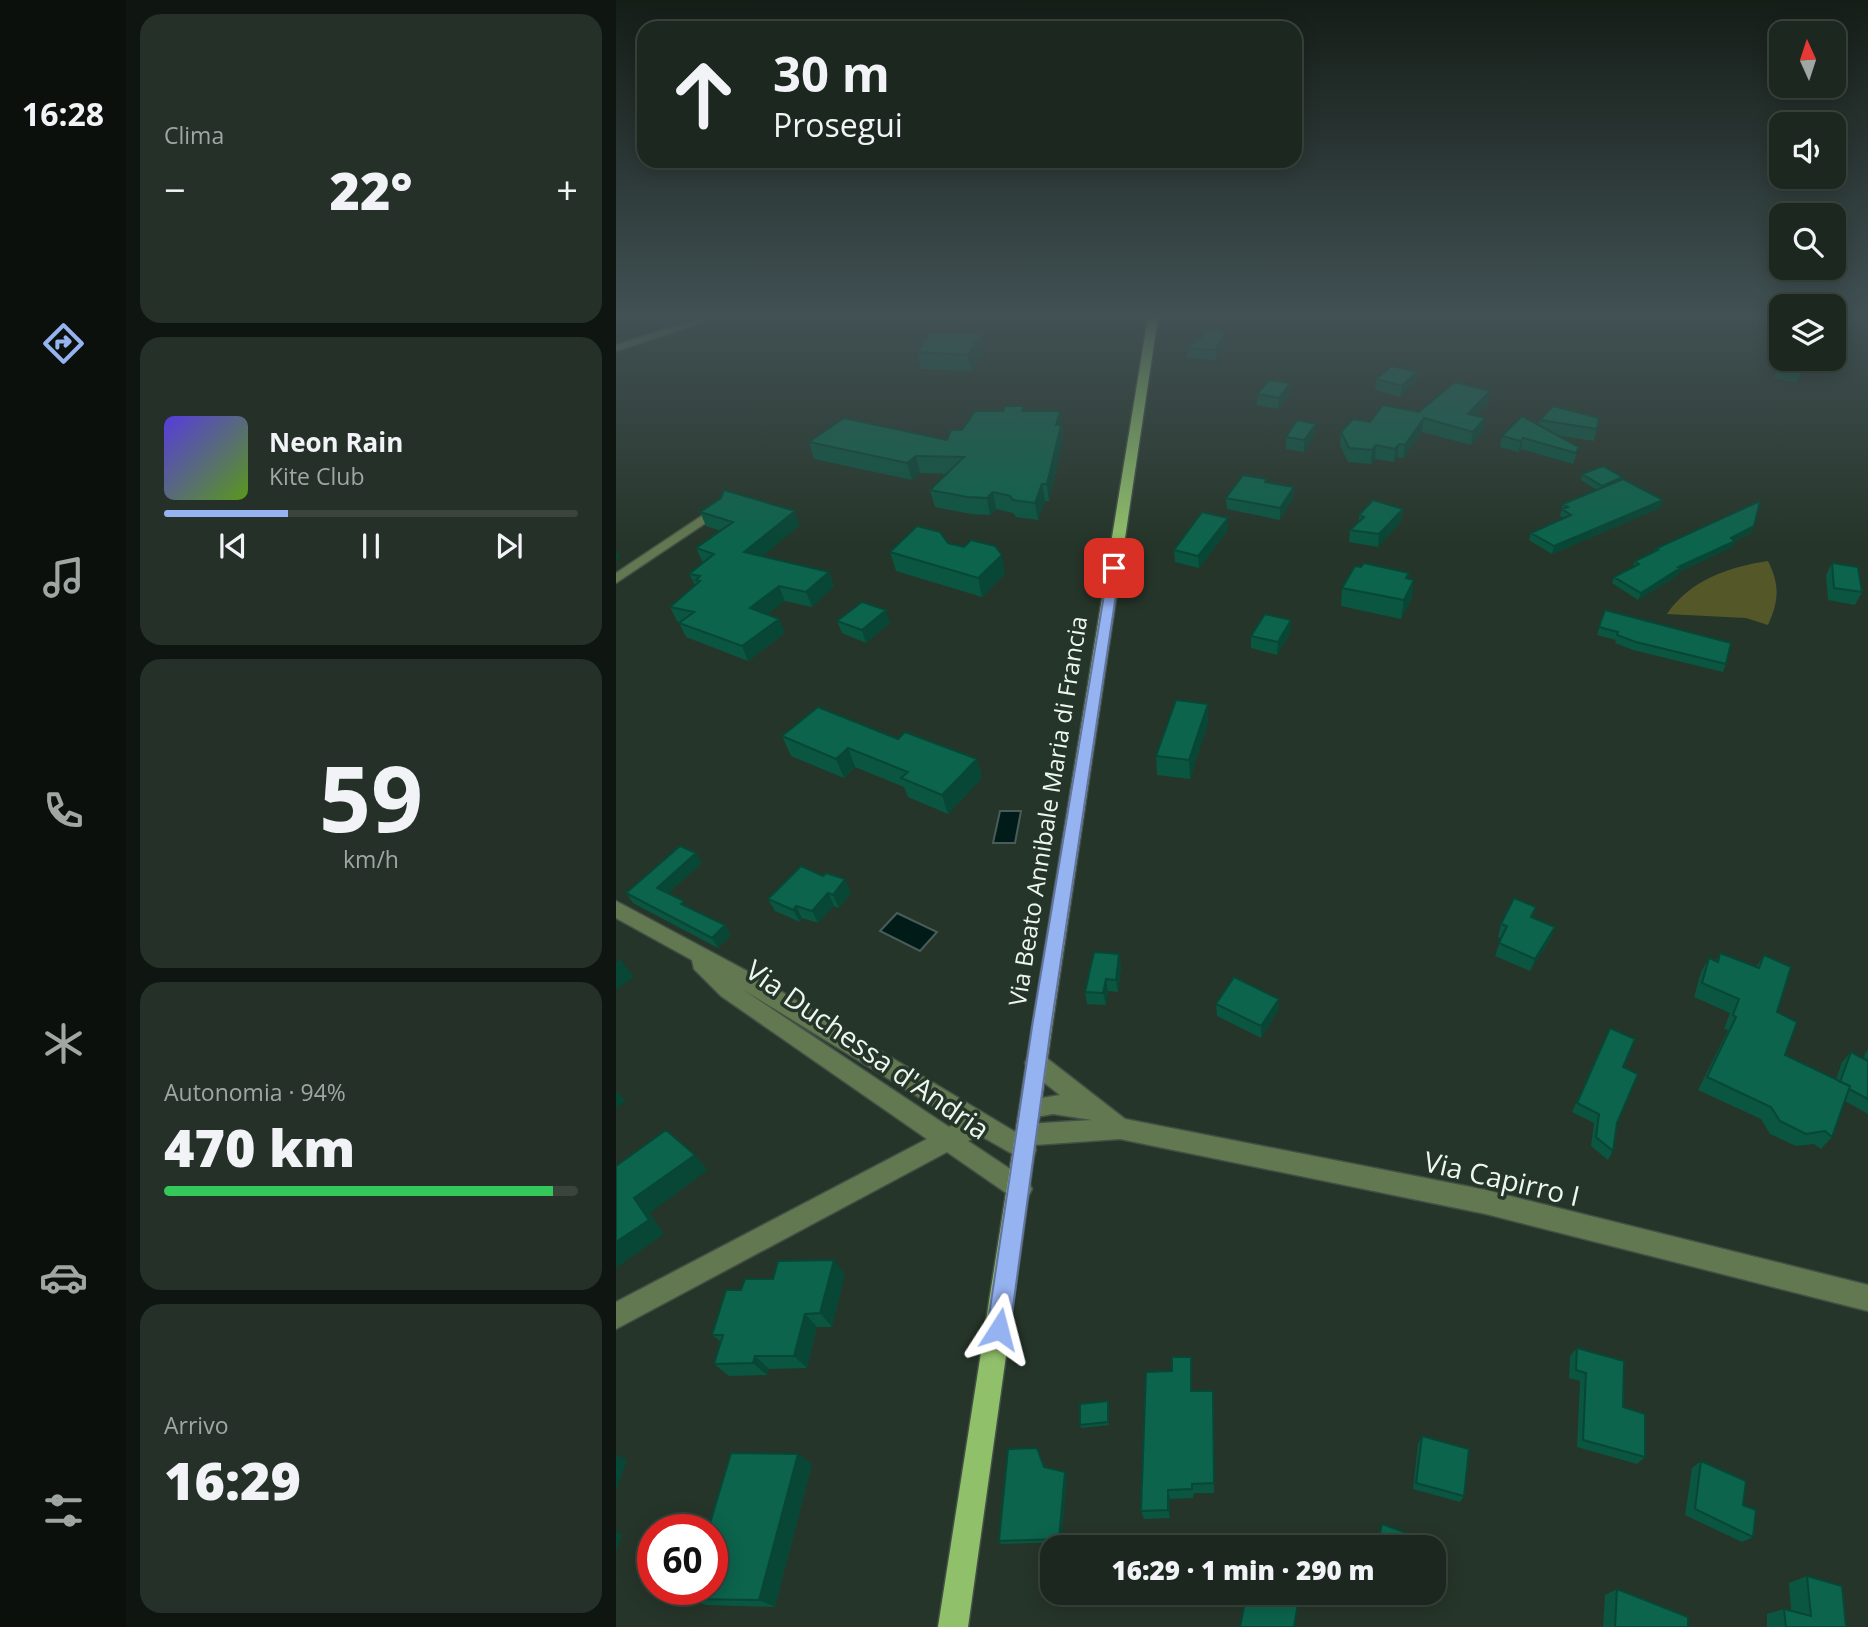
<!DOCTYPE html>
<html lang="it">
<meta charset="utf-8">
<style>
body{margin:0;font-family:"Open Sans",sans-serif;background:#253028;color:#f1f3f6;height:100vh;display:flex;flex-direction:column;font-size:26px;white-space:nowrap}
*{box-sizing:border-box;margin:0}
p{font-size:23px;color:#a0a6a4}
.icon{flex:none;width:38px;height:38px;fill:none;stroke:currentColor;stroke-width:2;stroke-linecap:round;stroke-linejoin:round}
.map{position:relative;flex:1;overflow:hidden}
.panel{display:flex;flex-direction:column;gap:14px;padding:14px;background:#0f1611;width:490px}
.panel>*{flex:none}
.guide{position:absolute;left:21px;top:21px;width:665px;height:147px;border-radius:21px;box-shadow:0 4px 18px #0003,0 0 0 2px #3a443d;background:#1c281f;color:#f1f3f6;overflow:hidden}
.needle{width:46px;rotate:357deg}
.tools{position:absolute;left:1153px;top:21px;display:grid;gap:14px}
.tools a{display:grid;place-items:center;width:77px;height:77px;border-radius:14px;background:#1c281f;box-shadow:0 4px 18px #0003,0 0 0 2px #3a443d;font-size:35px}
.speed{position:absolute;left:21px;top:1514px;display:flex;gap:14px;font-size:35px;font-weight:700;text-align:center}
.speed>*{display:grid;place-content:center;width:91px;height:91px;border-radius:50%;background:#1c281f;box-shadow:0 4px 18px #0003,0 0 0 2px #3a443d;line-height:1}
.speed .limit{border:10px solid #d22;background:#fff;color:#111}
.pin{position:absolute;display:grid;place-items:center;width:60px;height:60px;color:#fff;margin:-30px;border-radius:14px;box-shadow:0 4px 10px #0006}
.me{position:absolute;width:77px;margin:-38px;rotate:9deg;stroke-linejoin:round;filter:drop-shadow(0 0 5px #0008)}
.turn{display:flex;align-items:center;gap:24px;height:147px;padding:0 21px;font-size:32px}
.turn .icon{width:91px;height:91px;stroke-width:2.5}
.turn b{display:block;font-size:49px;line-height:60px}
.big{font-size:52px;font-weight:800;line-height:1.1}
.panel .tile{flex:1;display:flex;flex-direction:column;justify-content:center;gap:10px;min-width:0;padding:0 24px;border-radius:21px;background:#253028}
.panel .dial{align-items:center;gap:0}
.dial b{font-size:91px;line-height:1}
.song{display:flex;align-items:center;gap:21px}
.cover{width:84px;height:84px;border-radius:10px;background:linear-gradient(135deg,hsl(250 70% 55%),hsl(90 70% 35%))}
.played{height:7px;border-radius:4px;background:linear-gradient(90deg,#95b2f1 30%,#3a443d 30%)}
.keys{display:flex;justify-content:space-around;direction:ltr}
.heat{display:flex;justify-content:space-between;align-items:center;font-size:38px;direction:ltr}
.charge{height:10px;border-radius:5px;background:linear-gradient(90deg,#34c759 94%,#3a443d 0)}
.trip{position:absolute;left:424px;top:1535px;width:406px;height:70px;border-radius:21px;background:#1c281f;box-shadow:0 4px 18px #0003,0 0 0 2px #3a443d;font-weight:800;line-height:70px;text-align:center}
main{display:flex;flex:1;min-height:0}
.tabs{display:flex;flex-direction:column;width:126px;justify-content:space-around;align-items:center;background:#0b100c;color:#a0a6a4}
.tabs .icon{width:49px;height:49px}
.tabs .active{color:#95b2f1}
.tabs b{font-size:32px;color:#f1f3f6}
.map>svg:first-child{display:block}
</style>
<main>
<nav class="tabs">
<b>16:28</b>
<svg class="icon active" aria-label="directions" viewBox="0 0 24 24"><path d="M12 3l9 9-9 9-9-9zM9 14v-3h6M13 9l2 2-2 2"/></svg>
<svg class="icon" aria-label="music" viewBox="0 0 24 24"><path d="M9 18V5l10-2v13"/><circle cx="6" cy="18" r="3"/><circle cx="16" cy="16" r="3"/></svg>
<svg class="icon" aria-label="phone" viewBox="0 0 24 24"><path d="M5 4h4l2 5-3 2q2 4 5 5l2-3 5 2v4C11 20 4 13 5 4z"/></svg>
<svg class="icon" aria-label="climate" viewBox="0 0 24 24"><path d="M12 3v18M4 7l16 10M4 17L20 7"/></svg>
<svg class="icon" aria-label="car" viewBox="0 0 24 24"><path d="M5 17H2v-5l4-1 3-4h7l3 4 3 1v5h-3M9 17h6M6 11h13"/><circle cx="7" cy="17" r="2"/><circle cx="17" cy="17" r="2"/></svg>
<svg class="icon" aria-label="filters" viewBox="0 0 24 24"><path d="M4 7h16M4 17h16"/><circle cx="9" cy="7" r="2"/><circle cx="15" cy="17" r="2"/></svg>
</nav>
<section class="panel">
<div class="tile"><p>Clima</p>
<div class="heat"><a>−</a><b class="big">22°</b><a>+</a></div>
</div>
<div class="tile">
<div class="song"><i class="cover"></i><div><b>Neon Rain</b><p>Kite Club</p></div></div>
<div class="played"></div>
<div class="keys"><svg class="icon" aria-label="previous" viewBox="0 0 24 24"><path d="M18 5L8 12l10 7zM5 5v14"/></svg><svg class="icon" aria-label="pause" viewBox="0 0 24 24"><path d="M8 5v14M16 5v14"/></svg><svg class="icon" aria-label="next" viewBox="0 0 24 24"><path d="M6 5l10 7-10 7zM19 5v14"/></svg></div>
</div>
<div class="tile dial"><b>59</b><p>km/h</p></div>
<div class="tile"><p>Autonomia · 94%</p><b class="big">470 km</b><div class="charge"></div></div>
<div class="tile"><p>Arrivo</p><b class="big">16:29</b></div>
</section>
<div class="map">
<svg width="1252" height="1627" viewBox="0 0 1252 1627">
<rect width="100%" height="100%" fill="#263529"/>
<path fill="#545828" d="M1152,561C1164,585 1163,601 1152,625L1130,618L1051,614C1074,580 1113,567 1152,561Z"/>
<path fill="#011b19" stroke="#485d59" stroke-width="2" d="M384,811H405L399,843H377Z
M281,913L321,932L304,951L264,931Z"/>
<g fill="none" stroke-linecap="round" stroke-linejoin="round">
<g stroke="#425045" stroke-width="3">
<path id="street" d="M88,317H104L0,351V345Z
M105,503L111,507L109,510L0,583V573Z
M0,901L131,971L401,1133L403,1127L411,1124L476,1120L437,1114L415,1118L407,1115L404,1108L407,1101L444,1095L412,1070L409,1063L412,1056L420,1053L428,1056L509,1119L870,1190L1252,1285V1311L870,1214L504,1139L418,1145L420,1150L417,1158L409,1161L363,1135L352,1141L412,1181L416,1189L412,1197L404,1200L396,1197L331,1152L0,1329V1302L311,1139L105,996L78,969L76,960L0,918ZM126,989L343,1122L333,1127Z"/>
</g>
<g stroke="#425045" stroke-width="3">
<path id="primary" d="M532,317H542L436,1027L352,1627H322L416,1027Z"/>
</g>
<use href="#street" fill="#627850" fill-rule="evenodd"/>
<use href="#primary" fill="#91c06b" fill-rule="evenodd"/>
</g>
<path fill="#0a5641" d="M609,332V342L600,360L571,358V348Z
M368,351L355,371L305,369L301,352Z
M1174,359H1197L1180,383L1158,378L1162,368Z
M760,379L800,383L785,397L759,390Z
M874,391L872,404L860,416L867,432L855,445L806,432L787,458L781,457L778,462L759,459L755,464L732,462L724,445L725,432L754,422L803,412Z
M641,394L674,395L662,409L641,405Z
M409,411H444L446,427L447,441L433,501H429L422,520L400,517L397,513L380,509L374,515L355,514L319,507L314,490L331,474L304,473L296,480L198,459L193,442L331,440L346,430Z
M983,418L978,441L940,435L963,447L957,464L905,449L902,452L884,447L886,436L922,425L924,420Z
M699,435L688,452L670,449V437Z
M966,474L1007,477V479L1044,508L936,554L913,540L915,533L947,518L944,516L947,504L981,490L965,480Z
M651,479V482L678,487L677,498L664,520L611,509L610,498Z
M787,509L785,522L762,547L733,542L734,530L743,522V515Z
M84,512L184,525L146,556L213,572L218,586L196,607L169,601L151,614L163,619L169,633L132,661L70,637L63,623V622L61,621L54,607L79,585L73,574L87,563L80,548L105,531L90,526Z
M1138,526L1135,533L1119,541L1116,547L1063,572L1062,575L1022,600L996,583L998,577L1017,567L1019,561L1038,553L1039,549Z
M612,530L583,568L559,562L558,550Z
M332,543L389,574L366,597L280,571L274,552Z
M1216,563L1246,592L1239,605L1212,600L1210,575Z
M745,567L793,573L792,578L796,598L785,619L725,606L726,588Z
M989,610L1110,664L1107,672L1017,650L999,643L1000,640L981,635Z
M675,620V632L661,655L635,648V636Z
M221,621L274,623L250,643L226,633Z
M592,723L574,779L541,775L540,756Z
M166,736L282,739L361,759L366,778L332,814L292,797L288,787L239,767L228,778L175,756Z
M80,853L86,863L52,893L72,907L109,925L115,935L102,948L17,903L10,893Z
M235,892L223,908L218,906L202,923L186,918L184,922L159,911L152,899Z
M920,907L916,918L939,927L934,940L914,971L879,956L885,938L882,937L885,924Z
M1104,953L1140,967L1148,955L1161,1012L1169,1055L1220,1080L1226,1062L1235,1052L1248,1059L1249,1053L1252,1050V1114L1229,1101L1216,1137L1205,1149L1198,1144L1180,1146L1154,1134L1145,1119L1082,1090L1112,1030L1108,1029L1114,1013L1078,997L1085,972L1093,958L1100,961Z
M503,954L505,966L502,992L492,991L490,1005L471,1004L469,992Z
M663,999L662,1011L645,1038L601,1016L600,1004Z
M989,1038L1007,1067L997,1151L992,1160L975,1146L978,1123L956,1112Z
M229,1274L216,1327H201L191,1368L153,1369L151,1375L113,1376L98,1364L104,1341L96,1335L125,1290L157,1279Z
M961,1348L1029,1457L1021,1464L961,1447L964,1381L953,1378L954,1356Z
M576,1369V1391H597L598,1493H578L577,1498L554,1499V1518L528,1519L525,1511L556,1371Z
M493,1405V1425L465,1428L464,1425Z
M806,1436L848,1496L844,1502L797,1489L802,1444Z
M421,1448L429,1467L449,1472L451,1475L445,1542L385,1544L383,1541Z
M182,1454L196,1464L159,1607L90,1605L71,1599Z
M1085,1461L1127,1505L1137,1537L1126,1542L1069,1515L1076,1468Z
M1191,1576L1230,1627H1151V1614L1168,1609L1175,1610L1173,1583Z
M1001,1589L1072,1627H987L989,1595Z"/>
<path fill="#084635" d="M609,332V342L600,360V350Z
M365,334L368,351L355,371L352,355Z
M1194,359H1197L1180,383L1184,373Z
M801,372L800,383L785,397L786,386Z
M674,383V395L662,409L663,398Z
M874,391L872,404L849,427L852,414Z
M444,411L447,441L433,501L431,484L440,425Z
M808,418L806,432L787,458L789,445Z
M869,418L867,432L855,445L857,432Z
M700,424L699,435L688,452V440Z
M907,438L905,449L902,452L905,441Z
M783,444L781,457L778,462L779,449Z
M760,445L759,459L755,464L756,450Z
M300,456L304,473L296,480L291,463Z
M426,484L429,501L422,520L419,503Z
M678,487L677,498L664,520V508Z
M377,492L380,509L374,515L371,498Z
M1047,500L1044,508L936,554L938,546Z
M787,509L785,522L762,547L763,534Z
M179,511L184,525L134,567L128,552Z
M612,518V530L583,568L582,556Z
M1138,526L1135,533L1119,541L1116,547L1063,572L1062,575L1022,600L1025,593L1062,567Z
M0,551L4,558L0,560Z
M386,555L389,574L366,597L362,578Z
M213,572L218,586L196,607L190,592Z
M798,580L796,598L785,619L788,600Z
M163,586L169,601L140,623L134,608Z
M270,610L274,623L250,643L246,630Z
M163,619L169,633L132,661L126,646Z
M675,620V632L661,655L662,642Z
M592,704V723L574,779L573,760Z
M232,748L239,767L228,778L220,759Z
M361,759L366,778L332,814L326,795Z
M80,853L86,863L47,898L41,888Z
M229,879L235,892L223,908L217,895Z
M212,893L218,906L202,923L196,911Z
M180,906L186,918L184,922L177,910Z
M109,925L115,935L102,948L96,938Z
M939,927L934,940L914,971L919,959Z
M503,954L505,966L502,992L500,980Z
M4,959L18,977L0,990V962Z
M490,979L492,991L490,1005L487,993Z
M663,999L662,1011L645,1038V1026Z
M0,1091L10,1101L0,1108Z
M79,1155L92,1170L34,1213L48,1234L0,1268V1242L18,1198Z
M218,1260L229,1274L216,1327L204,1313Z
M189,1314L201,1327L191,1368L178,1356Z
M139,1356L153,1369L151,1375L137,1363Z
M575,1357L576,1369V1403L575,1391Z
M597,1391L598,1403V1493V1483Z
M492,1401L493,1405V1425L492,1422Z
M0,1454L11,1460L0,1492Z
M182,1454L196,1464L159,1607L143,1600Z
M449,1472L451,1475L445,1542L443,1539Z
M552,1490L554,1499V1518L552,1510Z
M0,1532L6,1534L0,1553Z"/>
<path fill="#0c644c" stroke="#084635" stroke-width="2" d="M595,329L609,332L600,350L571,348Z
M315,333L365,334L352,355L301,352Z
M1174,359H1194L1184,373L1162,368Z
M776,366L801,372L786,386L760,379Z
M653,380L674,383L663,398L641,394Z
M839,382L874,391L852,414L869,418L857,432L808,418L789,445L783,444L779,449L760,445L756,450L733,448L725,432L737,419L754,422L767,405L803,412Z
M389,406H408L406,411H444L440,425H445L431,484H426L419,503L397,500L394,496L377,492L371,498L351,497L314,490L348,457L300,456L291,463L193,442L228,418L331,440L335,430H346L359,411H387Z
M937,406L983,418L981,429L924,420Z
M906,416L963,447L960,453L907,438L905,441L886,436Z
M681,420L700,424L688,440L670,437Z
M987,466L1007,477L986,486L966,474Z
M627,475L651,479L649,482L678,487L664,508L610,498Z
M1007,479L1047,500L938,546L915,533L955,515L946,509L952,507L947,504Z
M108,490L179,511L128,552L213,572L190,592L163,586L134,608L163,619L126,646L63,623L78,612L54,607L84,581L80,580L84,576L73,574L98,554L80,548L117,522L84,512L105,498Z
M757,500L787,509L763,534L734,530L748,517L743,515Z
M1144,501L1138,526L1115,538L1119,541L1062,567L1064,568L1025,593L998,577L1023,564L1019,561L1042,550L1039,549Z
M586,512L612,518L582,556L558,550Z
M301,526L324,532L332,543L348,547L355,540L379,546L386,555L362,578L274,552Z
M748,563L793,573L790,578L798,580L788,600L726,588L739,566L745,567Z
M1216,563L1242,567L1246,592L1218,588Z
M246,602L270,610L246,630L221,621Z
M989,610L1115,643L1110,664L1020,642L1001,635L1002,632L983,627Z
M649,614L675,620L662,642L635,636Z
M560,700L592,704L573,760L540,756Z
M202,707L282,739L289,732L361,759L326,795L285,778L292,772L232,748L220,759L166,736Z
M64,846L80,853L41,888L68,901L65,904L109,925L96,938L10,893Z
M185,866L207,876L210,873L229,879L217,895L212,893L196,911L180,906L177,910L152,899Z
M898,898L920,907L915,917L939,927L919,959L883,943L891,926L885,924Z
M478,952L503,954L500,980L490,979L487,993L469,992Z
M1104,953L1143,968L1148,955L1175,967L1161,1012L1181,1022L1169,1055L1234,1086L1216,1137L1209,1131L1190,1134L1164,1121L1155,1107L1091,1077L1120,1017L1117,1015L1123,999L1086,983L1093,958L1102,962Z
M618,977L663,999L645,1026L600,1004Z
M994,1028L1019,1039L1007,1067L1022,1074L1001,1123L997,1151L980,1137L983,1114L961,1103Z
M1235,1052L1252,1061V1099L1233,1089L1234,1086L1224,1082Z
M50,1130L79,1155L18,1198L33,1220L0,1242V1166Z
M218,1260L204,1313L189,1314L178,1356H139L137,1363L98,1364L107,1335H96L110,1290H125L129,1279H157L162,1261Z
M961,1348L1008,1361L1007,1407L1029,1414V1457L967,1440L970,1373L960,1370Z
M556,1357H575V1391H597L598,1483L576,1484V1489L552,1490V1510L525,1511L530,1372L556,1371Z
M492,1401V1422L464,1425V1404Z
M806,1436L853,1449L848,1496L800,1483Z
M421,1448L428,1467L449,1472L443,1539L383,1541L392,1449Z
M115,1453L182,1454L143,1600L71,1599L74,1589H96V1530H92Z
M1085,1461L1130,1481L1127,1505L1140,1510L1137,1537L1079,1509Z
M766,1524L791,1533L787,1547H761Z
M644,1537L673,1547H641Z
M520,1544H540V1547H520Z
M1191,1576L1226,1586L1230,1627H1170L1168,1609L1195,1616Z
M1001,1589L1072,1617V1627H999Z
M631,1592H684L678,1627H624Z"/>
<linearGradient id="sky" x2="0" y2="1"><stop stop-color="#151d17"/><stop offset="0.58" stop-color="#415154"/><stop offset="1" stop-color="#415154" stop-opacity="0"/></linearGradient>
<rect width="1252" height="545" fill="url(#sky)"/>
<path fill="#95b2f1" stroke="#61749d" stroke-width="2" d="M493,565L504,568L435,1027L394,1329L391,1337L383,1340L374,1337L371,1329L416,1027Z"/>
<g text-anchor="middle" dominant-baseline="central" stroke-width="7" stroke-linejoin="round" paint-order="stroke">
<g font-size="24" fill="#edf7ef" stroke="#263529">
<text transform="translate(431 811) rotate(-81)">Via Beato Annibale Maria di Francia</text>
</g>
<g font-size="28" fill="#edf7ef" stroke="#263529">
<text transform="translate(252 1049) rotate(35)">Via Duchessa d'Andria</text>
<text transform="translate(886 1178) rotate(13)">Via Capirro I</text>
</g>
</g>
</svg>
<div class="tools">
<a><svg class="needle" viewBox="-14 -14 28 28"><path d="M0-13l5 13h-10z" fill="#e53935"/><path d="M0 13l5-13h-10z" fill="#a0a6a4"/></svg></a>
<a><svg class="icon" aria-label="sound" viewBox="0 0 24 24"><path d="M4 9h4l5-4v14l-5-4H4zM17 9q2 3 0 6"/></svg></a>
<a><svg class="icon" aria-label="search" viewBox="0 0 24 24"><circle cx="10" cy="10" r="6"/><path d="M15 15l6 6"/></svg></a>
<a><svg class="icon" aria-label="layers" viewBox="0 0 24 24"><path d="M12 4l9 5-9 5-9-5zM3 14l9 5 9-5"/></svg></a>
</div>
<div class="speed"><div class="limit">60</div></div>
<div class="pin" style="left:498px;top:568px;background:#d93025"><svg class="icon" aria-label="arrive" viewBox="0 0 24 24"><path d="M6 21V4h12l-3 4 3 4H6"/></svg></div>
<svg class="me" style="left:383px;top:1329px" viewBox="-20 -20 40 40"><path d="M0-17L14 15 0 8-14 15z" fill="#95b2f1" stroke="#fff" stroke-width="4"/></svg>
<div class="trip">16:29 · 1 min · 290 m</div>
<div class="guide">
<div class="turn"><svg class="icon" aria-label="ahead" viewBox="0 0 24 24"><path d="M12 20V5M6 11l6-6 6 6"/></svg><div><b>30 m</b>Prosegui</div></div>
</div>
</div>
</main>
